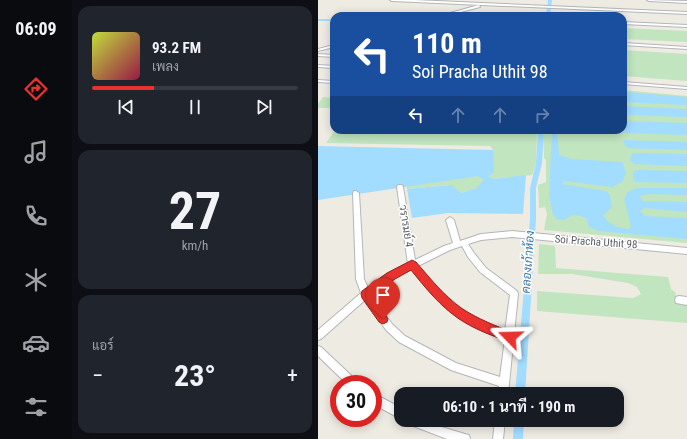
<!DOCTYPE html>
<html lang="th">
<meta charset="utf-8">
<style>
body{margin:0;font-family:"Roboto Condensed",Sarabun,sans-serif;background:#20242c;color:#f1f3f6;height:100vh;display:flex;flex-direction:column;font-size:15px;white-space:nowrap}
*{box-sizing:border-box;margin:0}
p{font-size:13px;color:#9ea1a6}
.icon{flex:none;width:22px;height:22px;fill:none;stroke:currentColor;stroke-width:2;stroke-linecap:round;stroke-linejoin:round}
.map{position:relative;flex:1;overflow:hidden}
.drawer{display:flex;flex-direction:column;gap:6px;padding:6px;background:#0d0f14;width:246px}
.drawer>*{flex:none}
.top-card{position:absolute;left:12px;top:12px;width:297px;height:122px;border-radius:12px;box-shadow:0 2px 10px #0003;background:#1a4fa0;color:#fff;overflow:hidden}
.speed{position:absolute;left:12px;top:375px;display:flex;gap:8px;font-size:20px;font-weight:700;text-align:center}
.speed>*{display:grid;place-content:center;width:52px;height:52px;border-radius:50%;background:#171b24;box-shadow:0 2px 10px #0003;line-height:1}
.speed .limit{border:6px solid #d22;background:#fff;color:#111}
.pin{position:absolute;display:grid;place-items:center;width:34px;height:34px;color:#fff;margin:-41px -17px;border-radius:50% 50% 50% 0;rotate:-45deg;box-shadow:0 0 4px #0007}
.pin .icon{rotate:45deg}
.me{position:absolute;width:44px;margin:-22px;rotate:292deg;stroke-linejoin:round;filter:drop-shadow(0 0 3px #0008)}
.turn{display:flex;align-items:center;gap:14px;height:84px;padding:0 16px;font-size:18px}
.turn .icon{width:52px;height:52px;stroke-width:2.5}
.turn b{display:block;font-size:28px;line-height:34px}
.lanes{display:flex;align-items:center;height:38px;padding:0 16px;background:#0003;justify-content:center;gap:20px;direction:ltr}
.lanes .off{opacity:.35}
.big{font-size:30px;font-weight:700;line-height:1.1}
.drawer .card{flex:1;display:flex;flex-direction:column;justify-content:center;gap:6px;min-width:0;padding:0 14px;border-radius:12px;background:#20242c}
.drawer .dial{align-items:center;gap:0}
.dial b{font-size:52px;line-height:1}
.song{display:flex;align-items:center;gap:12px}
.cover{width:48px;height:48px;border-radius:6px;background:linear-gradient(135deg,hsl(70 70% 55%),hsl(340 70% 35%))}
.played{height:4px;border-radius:2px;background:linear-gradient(90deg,#e9322e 30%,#363941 30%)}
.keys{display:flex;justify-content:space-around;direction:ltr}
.heat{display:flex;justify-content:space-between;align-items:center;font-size:22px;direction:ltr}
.trip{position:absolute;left:76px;top:387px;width:230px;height:40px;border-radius:12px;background:#171b24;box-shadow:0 2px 10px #0003;font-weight:700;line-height:40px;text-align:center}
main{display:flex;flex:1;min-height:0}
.tabs{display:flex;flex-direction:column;width:72px;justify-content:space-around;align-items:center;background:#090b0e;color:#9ea1a6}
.tabs .icon{width:28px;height:28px}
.tabs .on{color:#e9322e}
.tabs b{font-size:18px;color:#f1f3f6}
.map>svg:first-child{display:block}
</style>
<main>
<nav class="tabs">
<b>06:09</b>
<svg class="icon on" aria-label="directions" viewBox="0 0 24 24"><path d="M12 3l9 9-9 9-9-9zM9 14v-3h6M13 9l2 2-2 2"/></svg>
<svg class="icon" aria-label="music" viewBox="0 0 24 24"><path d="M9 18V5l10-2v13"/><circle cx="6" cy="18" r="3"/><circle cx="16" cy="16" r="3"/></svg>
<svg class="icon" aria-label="phone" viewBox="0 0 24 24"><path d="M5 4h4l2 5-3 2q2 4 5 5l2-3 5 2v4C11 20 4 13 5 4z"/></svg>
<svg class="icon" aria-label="climate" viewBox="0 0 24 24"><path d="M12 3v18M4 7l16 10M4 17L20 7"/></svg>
<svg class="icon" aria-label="car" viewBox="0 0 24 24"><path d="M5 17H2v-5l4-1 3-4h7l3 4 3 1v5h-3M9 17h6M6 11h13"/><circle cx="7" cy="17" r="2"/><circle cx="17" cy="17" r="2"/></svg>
<svg class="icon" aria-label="filters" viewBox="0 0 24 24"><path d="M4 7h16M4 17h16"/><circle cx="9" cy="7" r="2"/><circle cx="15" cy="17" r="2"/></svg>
</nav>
<section class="drawer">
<div class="card">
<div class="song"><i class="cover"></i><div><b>93.2 FM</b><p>เพลง</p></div></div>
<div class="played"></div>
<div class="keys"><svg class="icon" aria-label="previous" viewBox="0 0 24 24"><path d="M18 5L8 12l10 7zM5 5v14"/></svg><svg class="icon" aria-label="pause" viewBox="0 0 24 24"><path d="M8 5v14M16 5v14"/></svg><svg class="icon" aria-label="next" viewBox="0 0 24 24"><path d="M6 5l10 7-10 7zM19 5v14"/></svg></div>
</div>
<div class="card dial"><b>27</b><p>km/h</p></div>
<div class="card"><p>แอร์</p>
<div class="heat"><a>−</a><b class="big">23°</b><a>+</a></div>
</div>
</section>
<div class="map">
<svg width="369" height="439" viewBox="0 0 369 439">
<rect width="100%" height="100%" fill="#eeebe3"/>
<path fill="#c1e5bf" d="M305,28L369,31V42L305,39Z
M305,50L369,54V81L305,76Z
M305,90L369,96V243L226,230L229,214L227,207L221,208L220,185L228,182V160L226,158L225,130H305Z
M5,97L16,98V105L12,108H0V104Z
M17,130H205V132L219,134L218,163L214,175L176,179L170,176L175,150L172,146L8,143Z
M160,175L167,180L158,188L143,193L132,185L89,189L88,186Z
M221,244L237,246L238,268L350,277L353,289L357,292L360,303L369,304V323L219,311V291L315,298L323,294L319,287L310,283L254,274H220Z"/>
<path fill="#a2dcff" d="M305,92L369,97V105L305,102Z
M305,106L369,109V117L305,115Z
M305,121L369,123V135L309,133L305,130Z
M234,130H239L241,155L253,159L304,162L308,173L304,182L294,187L246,181L244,184L288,191L292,195L294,207L285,216C292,225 299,228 311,229L313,226L306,199L310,192L319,188H369V195L330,194L321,196L325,201L369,202V212L327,208L322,211L327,216L369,218V239L281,231L271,227L268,218C259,214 253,214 246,220L238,219L234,211L231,194Z
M307,140L369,142V150L309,148L305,142Z
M0,146L175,150L176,172L170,176L176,179L208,175L205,214L130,213L94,218L89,189L133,185L143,193L158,188L166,180L160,176L0,200Z
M314,153L369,154V166L316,164L312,160Z
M318,170L369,171V183L318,182L315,179V172Z"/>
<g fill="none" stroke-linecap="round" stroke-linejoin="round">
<path fill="#a2dcff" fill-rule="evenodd" d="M230,0H234L232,16H228Z
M0,19H16V21H0Z
M220,130H226L224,163L218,188V219L207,394H197L212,219V188L218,163Z
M196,420H206L205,439H195Z"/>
<g stroke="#b3b6ba" stroke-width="2">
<path id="minor" d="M72,0H96L369,12V14L74,1Z
M329,0L369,1V3L331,1Z
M161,5L162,7L127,16H121Z
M305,22L369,25V27L305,24Z
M305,43L369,47V49L305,45Z
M16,45V47L0,51V49Z
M0,54L16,55V57L0,56Z
M0,65L16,66V68L0,67Z
M0,80L16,81V83L0,82Z
M305,82L369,87V89L305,84Z
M80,185H84L85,187L97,260L126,246L135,243L128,220L132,217L136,220L142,241L163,234L194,231L369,248V254L194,237L163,240L150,244L156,253L168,268L199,291L200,294L190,394H180L181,386L133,370L81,342L68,330L47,300L3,339L0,340V330L43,293L38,279L35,193L36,191H38L41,193L46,279L50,288L70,274L90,264L79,187ZM144,246L150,257L162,272L192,295L187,331C181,328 173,326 167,323C140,310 119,289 100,266L132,250ZM94,269C112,293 134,315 161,329C169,333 178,336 187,339L182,377L138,363L87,336L74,324L53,295L76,278Z
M361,296L369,297V305L358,303L357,300L358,297Z
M0,346L3,347L39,381L41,384H29L0,356Z
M55,393L83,408V419L55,404Z
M89,420H106L120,426L147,434L151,435L152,439H129L90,424Z
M177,420H187L185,439H175Z"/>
</g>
<use href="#minor" fill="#fff" fill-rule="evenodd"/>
</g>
<path fill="#e9322e" stroke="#97201e" d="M94,260L98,262C111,277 126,296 143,308C160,319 178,326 196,333L198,337L196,341L192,342C172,335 150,327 133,313C118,301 105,285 93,270L77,279L55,295L70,319L69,322L65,324L61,322L44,298L43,294L44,291L69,273Z"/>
<g text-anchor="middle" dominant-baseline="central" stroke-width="3" stroke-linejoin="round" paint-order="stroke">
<g font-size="11" fill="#5b5f63" stroke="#fff">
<text transform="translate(88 226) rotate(81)">วรารมย์ 4</text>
<text transform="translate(278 242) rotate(4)">Soi Pracha Uthit 98</text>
</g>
<g font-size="12" font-style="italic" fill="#3c77a8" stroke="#fff">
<text transform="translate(210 262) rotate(-86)">คลองเก้าห้อง</text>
</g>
</g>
</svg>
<div class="speed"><div class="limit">30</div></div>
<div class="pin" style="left:65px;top:319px;background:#d93025"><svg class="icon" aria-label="arrive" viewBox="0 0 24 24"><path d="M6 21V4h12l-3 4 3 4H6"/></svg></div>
<svg class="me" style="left:192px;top:337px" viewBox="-20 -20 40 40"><path d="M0-17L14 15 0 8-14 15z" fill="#e9322e" stroke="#fff" stroke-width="4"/></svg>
<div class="trip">06:10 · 1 นาที · 190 m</div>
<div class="top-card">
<div class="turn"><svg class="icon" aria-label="left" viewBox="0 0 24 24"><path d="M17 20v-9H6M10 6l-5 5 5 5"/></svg><div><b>110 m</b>Soi Pracha Uthit 98</div></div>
<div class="lanes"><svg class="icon" aria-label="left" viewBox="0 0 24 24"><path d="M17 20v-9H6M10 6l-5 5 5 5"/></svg><svg class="icon off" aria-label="ahead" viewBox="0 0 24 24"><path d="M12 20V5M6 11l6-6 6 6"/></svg><svg class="icon off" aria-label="ahead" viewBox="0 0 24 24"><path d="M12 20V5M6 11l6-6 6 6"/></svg><svg class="icon off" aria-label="right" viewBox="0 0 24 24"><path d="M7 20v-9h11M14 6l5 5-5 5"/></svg></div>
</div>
</div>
</main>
